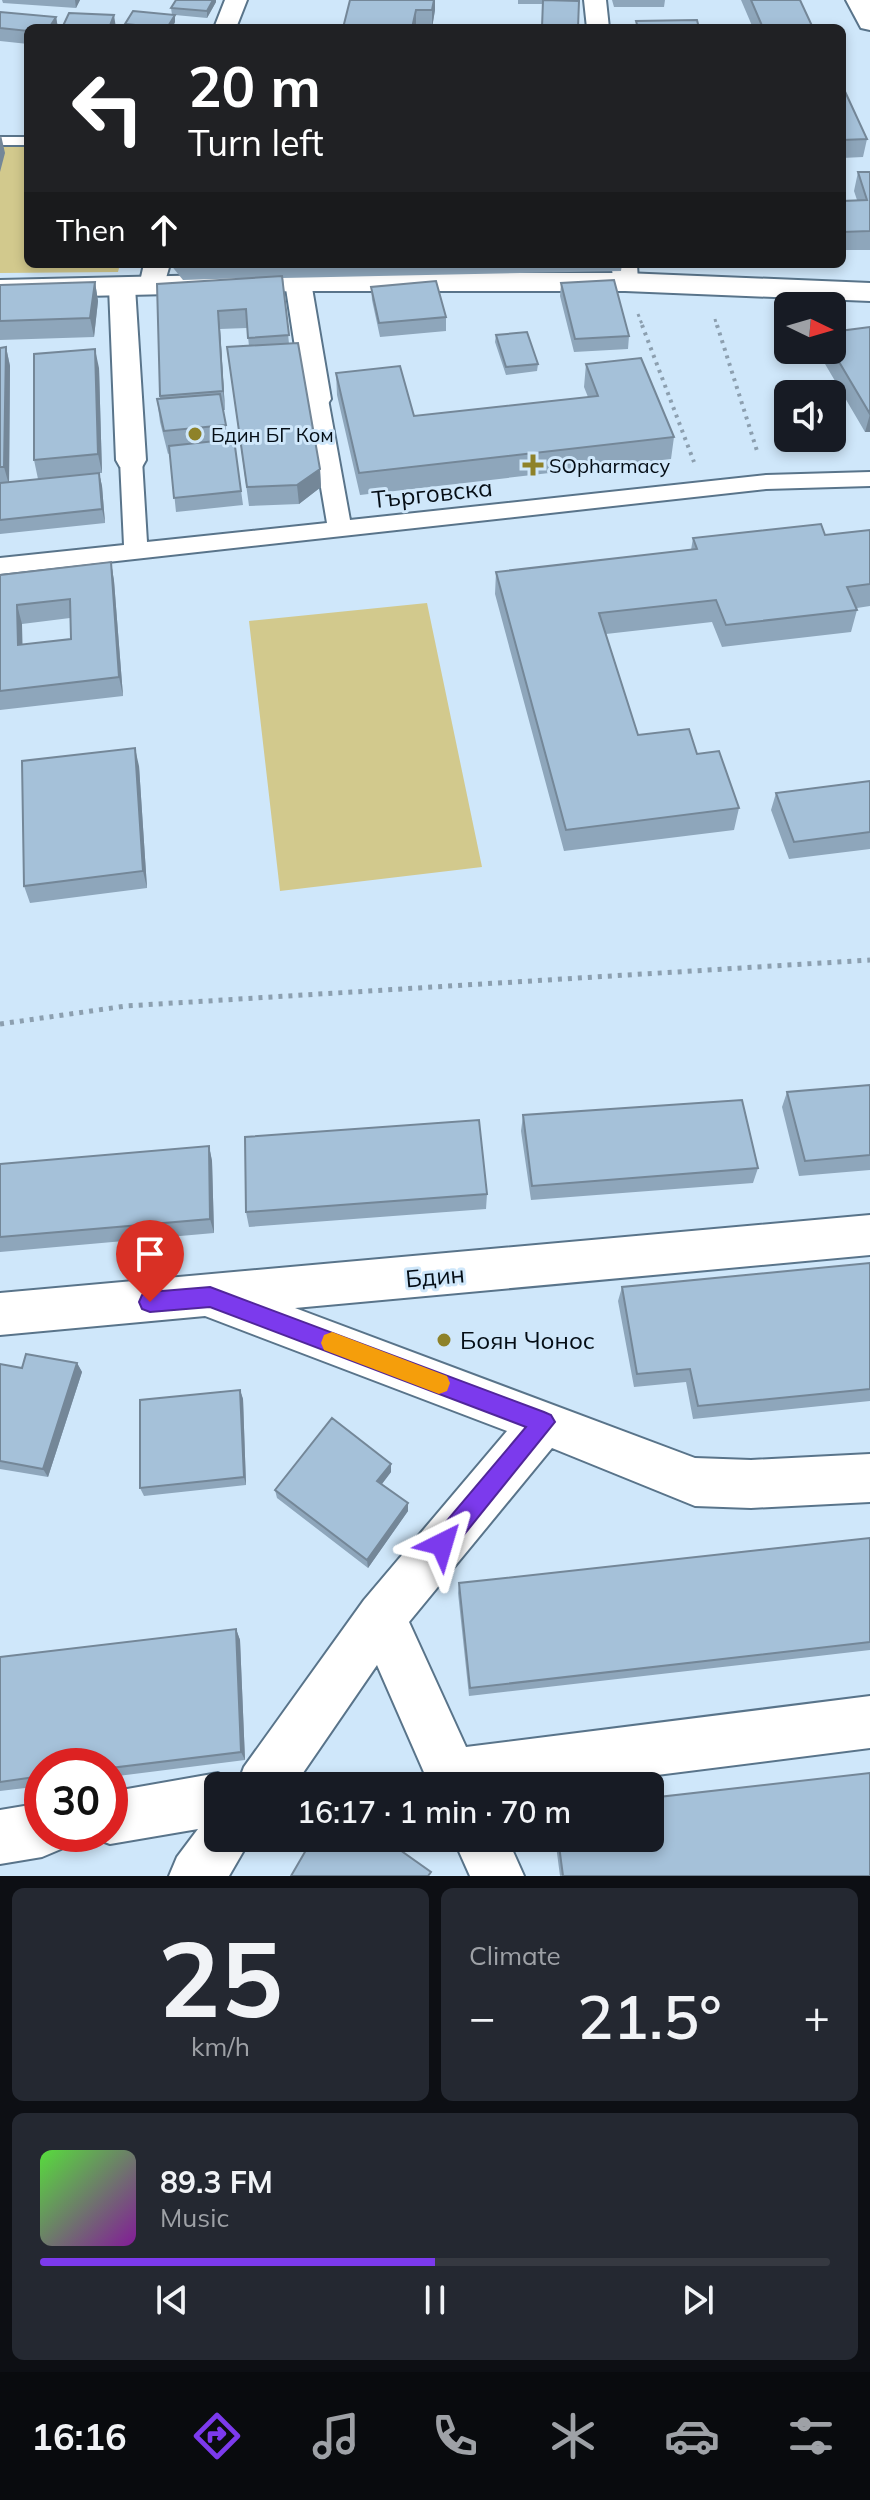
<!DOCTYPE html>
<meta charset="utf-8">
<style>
body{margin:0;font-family:Mulish,sans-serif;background:#242831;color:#f1f3f6;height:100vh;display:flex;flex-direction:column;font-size:30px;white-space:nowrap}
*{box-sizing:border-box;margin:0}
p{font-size:26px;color:#9ea1a6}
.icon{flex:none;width:44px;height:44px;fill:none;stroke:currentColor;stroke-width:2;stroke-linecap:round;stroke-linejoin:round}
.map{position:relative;height:1876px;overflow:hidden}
.drawer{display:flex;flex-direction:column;gap:12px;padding:12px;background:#0d0f14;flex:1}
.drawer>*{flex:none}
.hud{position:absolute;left:24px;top:24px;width:822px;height:244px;border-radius:12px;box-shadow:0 4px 12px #0003;background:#202124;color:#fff;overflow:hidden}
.needle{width:52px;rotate:95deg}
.controls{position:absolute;left:774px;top:292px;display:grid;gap:16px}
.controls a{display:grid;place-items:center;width:72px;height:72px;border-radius:12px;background:#171b24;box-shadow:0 4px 12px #0003;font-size:40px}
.speed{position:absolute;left:24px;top:1748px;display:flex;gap:16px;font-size:40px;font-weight:700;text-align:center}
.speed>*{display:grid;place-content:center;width:104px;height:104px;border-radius:50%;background:#171b24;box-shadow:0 4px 12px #0003;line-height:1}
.speed .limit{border:12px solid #d22;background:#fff;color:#111}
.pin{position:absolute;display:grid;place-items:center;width:68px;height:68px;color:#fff;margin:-82px -34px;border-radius:50% 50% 50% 0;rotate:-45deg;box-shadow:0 0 8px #0007}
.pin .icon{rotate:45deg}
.me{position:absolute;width:88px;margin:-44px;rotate:40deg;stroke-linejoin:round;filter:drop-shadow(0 0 6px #0008)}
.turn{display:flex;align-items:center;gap:28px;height:168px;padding:0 32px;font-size:36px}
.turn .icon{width:104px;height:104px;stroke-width:2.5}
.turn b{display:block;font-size:56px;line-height:68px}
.then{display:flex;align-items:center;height:76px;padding:0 32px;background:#0003;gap:16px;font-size:30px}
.big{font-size:60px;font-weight:600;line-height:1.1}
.drawer .card{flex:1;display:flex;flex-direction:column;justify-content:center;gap:12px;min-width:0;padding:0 28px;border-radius:12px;background:#242831}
.drawer .dial{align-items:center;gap:0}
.dial b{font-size:104px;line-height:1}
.song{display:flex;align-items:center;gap:24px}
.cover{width:96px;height:96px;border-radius:12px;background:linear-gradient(135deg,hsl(110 70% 55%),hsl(290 70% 35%))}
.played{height:8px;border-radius:4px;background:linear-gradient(90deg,#7c3aed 50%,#363941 50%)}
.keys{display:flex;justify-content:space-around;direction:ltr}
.heat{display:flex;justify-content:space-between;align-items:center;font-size:44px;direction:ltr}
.drawer .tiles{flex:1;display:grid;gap:12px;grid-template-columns:1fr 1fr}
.card:last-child{grid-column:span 2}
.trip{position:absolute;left:204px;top:1772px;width:460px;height:80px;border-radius:12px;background:#171b24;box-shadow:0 4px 12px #0003;font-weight:600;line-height:80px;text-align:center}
.tab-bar{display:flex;height:128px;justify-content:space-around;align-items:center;background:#090b0e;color:#9ea1a6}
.tab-bar .icon{width:56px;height:56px}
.tab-bar .on{color:#7c3aed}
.tab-bar b{font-size:36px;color:#f1f3f6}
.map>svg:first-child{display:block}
</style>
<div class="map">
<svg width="870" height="1876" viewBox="0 0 870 1876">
<rect width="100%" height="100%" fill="#cfe7fa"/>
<path fill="#d2c98d" d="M0,141H28V264H120L118,272L0,273Z
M427,603L482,867L280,891L249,621Z"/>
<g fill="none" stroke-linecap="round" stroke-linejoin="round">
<g stroke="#59748a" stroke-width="4">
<path id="service" d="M0,137H28V145H0Z"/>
</g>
<g stroke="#59748a" stroke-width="4">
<path id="pedestrian" d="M317,392L328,399L350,520L766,475L870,472V486L766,489L0,574V558L124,545L120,460L131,453L142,460L147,542L327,523L306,399Z"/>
</g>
<g stroke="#59748a" stroke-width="4">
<path id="minor" d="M225,0H247L236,28H214Z
M584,0H606L609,28H587Z
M144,264H170L162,292H142L139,286Z
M611,264H637L638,282L635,288H615Z
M298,274L308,276L311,282L331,399L327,405H307L303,399L285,282L288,276Z
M122,279L132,281L135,287L146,460L142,467H120L116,460L109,287L112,281Z
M870,1215V1255L295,1308L695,1458L751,1460L870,1454V1502L751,1508L695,1506L552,1448L409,1622L466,1747L870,1696V1748L570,1786H430L377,1665L294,1786H218V1838H251L229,1876H169L177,1857L198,1829L110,1844L91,1837L90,1834H110V1792L218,1773L238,1783L244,1767L364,1600L507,1431L205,1316L0,1335V1293Z
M42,1803V1834H67L61,1849L42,1857L0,1864V1810Z
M453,1838H507L524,1876H470Z"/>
</g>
<g stroke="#59748a" stroke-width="4">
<path id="tertiary" d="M846,0H870V30L861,28Z
M298,273H625L870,283V301L625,291H298L0,298V280Z"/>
</g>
<path stroke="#8c9faf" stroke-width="3" stroke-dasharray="3 4" stroke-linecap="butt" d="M638,314L643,327
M715,319L717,327"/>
<path stroke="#8c9faf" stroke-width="4" stroke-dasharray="3 5" stroke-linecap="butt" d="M642,325L694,462
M717,325L758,454"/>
<path stroke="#8c9faf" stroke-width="5" stroke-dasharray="4 6" stroke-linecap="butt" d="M0,1024L126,1006L870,960"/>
<use href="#service" fill="#fff" fill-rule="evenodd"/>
<use href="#pedestrian" fill="#fff" fill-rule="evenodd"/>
<use href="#minor" fill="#fff" fill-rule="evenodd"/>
<use href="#tertiary" fill="#fff" fill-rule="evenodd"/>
</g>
<path fill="#8ea6bb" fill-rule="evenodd" d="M2,0H80L76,8L3,3Z
M176,0H216V2L207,18L175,15V22L172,28H126L125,24L172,15L171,8Z
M435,0V10L432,28H343Z
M518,0H554L543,4H518Z
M612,0H665L664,7H614Z
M741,0H800L813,28H753Z
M0,12L56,17L58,28H28V44L0,41Z
M842,85L867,139L863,157L842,158Z
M858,172H870V250H842V201L857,200L854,191Z
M170,264H622L621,271L283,278L289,344L320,469L321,487L299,504L249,506L227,347L249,346L247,328L220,329L225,410H223L228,440L234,439L243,505L176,512L170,453L168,454L160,422L157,399H160L157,284L249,278L183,280Z
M95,282L98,301L94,337L0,340V285Z
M561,283L629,336L628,349L574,352L560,296Z
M371,287L446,317V331L380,337L372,300Z
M870,327V432H865L818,352V350H832Z
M496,335L538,364L537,371L506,375L495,342Z
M6,347L10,366L9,482L38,479L34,460L99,368L102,473H99L102,486L105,523L0,534V348Z
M586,364L674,437L671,459L360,495L337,395L336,373L414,416L588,397L584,387Z
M870,530V606L857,608V610L851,632L722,647L712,622L606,634L638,735L697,754L739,808L734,830L564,851L495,594L496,572L691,550L693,538L825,535Z
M111,562L114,581L123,696L0,710V575ZM70,618L71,639L22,645V624Z
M139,766L147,888L30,903L24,886Z
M870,781V849L789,859L771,810L776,793Z
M870,1085V1170L799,1176L782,1107L787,1092Z
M523,1115L758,1168L753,1183L531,1200L521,1131Z
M209,1146L212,1161L214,1233L0,1252V1164Z
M487,1194L486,1209L249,1227L246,1212Z
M870,1263V1401L693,1419L686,1382L634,1387L618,1301L622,1287Z
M77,1363L82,1372L48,1477L0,1469V1364L22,1368Z
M240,1390L243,1399L246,1485L144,1496L140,1488Z
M391,1472L382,1484L408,1503V1511L368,1568L277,1498L275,1490Z
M870,1538V1650L469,1696L458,1593L459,1583Z
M236,1629L240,1640L245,1760L110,1777V1766H42V1786L0,1791V1657Z
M555,1838H650L870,1876H560Z"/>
<path fill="#748798" d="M75,0H80L76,8Z
M213,0H216V2L207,18V11Z
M434,0H435V10L432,28V10Z
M416,10V28H412Z
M114,15L116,28H109Z
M175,15V22L172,28H167Z
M56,17L58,28H49Z
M1,135L5,153L0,172V138Z
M95,282L98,301L94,337L90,318Z
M218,311L220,329L225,410L223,391Z
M6,347L10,366L9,485L4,467Z
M95,349L99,368L102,473L98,454Z
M870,414V432H865Z
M320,469L321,487L299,504L297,485Z
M99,473L102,486L105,523L102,509Z
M111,562L114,581L123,696L119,677Z
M17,605L22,624L23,664L18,645Z
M135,748L139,766L147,888L143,871Z
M209,1146L212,1161L214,1233L210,1219Z
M77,1363L82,1372L48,1477L43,1469Z
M240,1390L243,1399L246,1485L244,1477Z
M391,1464V1472L378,1489L377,1481Z
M408,1503V1511L368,1568L367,1560Z
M236,1629L240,1640L245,1760L241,1752Z"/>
<path fill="#a5c1d9" stroke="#748798" stroke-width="2" fill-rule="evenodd" d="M176,0H213L207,11L171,8Z
M350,0H434L432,10H416L412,28H343Z
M543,0L579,1L578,28H542Z
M751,0H800L813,28H763Z
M133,11L175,15L167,28L125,24Z
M0,12L56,17L49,28H28V31L0,28Z
M69,13L114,15L109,28H62Z
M697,20L699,28H638L636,21Z
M842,85L867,139L842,140Z
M858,172H870V231L842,232V201L867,200Z
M282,276L289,335L248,338L246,309L218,311L223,391L160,396L157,284Z
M614,280L629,336L575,339L561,283Z
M436,281L446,317L379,323L371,287Z
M95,282L90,318L0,321V285Z
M870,327V414L832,350V332Z
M527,332L538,364L506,367L496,335Z
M298,343L320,469L297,485L247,487L227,347Z
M6,347L4,467H0V348Z
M95,349L98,454L34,460V354Z
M641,358L674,437L359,473L336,373L400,366L414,416L598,396L586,364Z
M220,394L226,425L164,431L157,399Z
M234,439L241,491L174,498L169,446Z
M99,473L102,509L0,520V483Z
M821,524L825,535L870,530V584L847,587L857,610L726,625L716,600L599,613L638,735L689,729L697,754L719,751L739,808L566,830L496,572L697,549L693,538Z
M111,562L119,677L0,691V575ZM70,599L71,639L18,645L17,605Z
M135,748L143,871L24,886L22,761Z
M870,781V832L794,842L776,793Z
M870,1085V1155L805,1161L787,1092Z
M742,1100L758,1168L532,1186L523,1115Z
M479,1120L487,1194L246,1212L245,1137Z
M209,1146L210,1219L0,1237V1164Z
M870,1263V1389L698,1406L690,1369L637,1374L622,1287Z
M26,1354L77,1363L43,1469L0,1461V1364L22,1368Z
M240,1390L244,1477L140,1488V1400Z
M332,1418L391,1464L377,1481L408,1503L367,1560L275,1490Z
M870,1538V1642L470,1688L459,1583Z
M236,1629L241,1752L110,1768V1766H42V1776L0,1782V1657Z
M870,1773V1876H563L558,1838H650V1798Z
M313,1838H383L431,1872L428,1876H291Z"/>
<path fill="#7c3aed" stroke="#51269a" stroke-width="2" d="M210,1287L544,1412L551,1415L555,1422L450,1552L442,1556L434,1552L430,1544L434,1536L526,1427L210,1307L150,1312L142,1309L139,1302L142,1295L150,1292Z"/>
<path fill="#f59e0b" d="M332,1332L447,1376L450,1383L447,1391L439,1394L324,1350L321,1343L324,1335Z"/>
<g fill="#8e8229" stroke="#cfe7fa" stroke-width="3">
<circle cx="195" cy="434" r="8"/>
<path d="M529 453h8v8h8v8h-8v8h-8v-8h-8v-8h8z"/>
<circle cx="444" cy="1340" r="8"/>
</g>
<g text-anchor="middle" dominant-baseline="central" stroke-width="6" stroke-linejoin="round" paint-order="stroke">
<g font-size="20" fill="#040d15" stroke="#cfe7fa" text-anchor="start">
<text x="211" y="434">Бдин БГ Ком</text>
<text x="549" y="465">SOpharmacy</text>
</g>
<g font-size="24" fill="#040d15" stroke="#cfe7fa">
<text transform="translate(432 493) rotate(-6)">Търговска</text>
<text transform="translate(435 1276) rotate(-5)">Бдин</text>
</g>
<g font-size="24" fill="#040d15" stroke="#cfe7fa" text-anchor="start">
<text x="460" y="1340">Боян Чонос</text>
</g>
</g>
</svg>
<div class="controls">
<a><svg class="needle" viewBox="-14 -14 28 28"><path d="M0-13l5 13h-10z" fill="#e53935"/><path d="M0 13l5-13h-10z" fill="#9ea1a6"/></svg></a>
<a><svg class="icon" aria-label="sound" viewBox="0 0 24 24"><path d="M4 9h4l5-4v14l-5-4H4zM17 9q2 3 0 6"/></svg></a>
</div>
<div class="speed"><div class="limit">30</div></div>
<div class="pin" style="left:150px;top:1302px;background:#d93025"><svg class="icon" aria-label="arrive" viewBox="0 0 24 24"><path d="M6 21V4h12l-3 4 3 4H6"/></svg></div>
<svg class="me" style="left:442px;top:1544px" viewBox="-20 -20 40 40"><path d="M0-17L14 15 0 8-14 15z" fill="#7c3aed" stroke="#fff" stroke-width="4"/></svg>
<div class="trip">16:17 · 1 min · 70 m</div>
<div class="hud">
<div class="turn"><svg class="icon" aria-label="left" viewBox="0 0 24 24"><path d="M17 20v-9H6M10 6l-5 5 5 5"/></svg><div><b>20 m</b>Turn left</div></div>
<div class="then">Then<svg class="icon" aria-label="ahead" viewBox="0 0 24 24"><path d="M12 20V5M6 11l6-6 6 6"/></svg></div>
</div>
</div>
<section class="drawer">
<div class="tiles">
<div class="card dial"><b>25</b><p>km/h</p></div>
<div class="card"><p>Climate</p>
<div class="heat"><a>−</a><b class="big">21.5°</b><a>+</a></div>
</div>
<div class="card">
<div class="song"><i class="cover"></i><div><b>89.3 FM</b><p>Music</p></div></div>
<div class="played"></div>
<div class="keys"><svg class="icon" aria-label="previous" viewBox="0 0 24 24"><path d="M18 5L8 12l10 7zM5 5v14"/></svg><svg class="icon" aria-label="pause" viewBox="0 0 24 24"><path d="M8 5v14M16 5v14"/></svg><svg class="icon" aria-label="next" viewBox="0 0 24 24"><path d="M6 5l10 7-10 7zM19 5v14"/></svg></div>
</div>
</div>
</section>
<nav class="tab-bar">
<b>16:16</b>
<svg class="icon on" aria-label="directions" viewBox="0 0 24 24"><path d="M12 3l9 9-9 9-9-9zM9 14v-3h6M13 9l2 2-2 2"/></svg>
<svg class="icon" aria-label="music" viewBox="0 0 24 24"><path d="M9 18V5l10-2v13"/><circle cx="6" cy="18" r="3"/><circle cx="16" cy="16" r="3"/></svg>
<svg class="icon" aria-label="phone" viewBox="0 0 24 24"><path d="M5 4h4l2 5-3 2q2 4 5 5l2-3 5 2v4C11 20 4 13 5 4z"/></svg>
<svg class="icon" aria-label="climate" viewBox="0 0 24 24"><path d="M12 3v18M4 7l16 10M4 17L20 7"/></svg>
<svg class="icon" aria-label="car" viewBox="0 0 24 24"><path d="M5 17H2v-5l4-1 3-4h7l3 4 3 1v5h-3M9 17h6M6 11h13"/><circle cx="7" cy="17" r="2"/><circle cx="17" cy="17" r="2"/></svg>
<svg class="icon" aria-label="filters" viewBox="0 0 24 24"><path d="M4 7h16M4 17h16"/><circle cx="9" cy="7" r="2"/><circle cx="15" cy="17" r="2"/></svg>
</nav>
